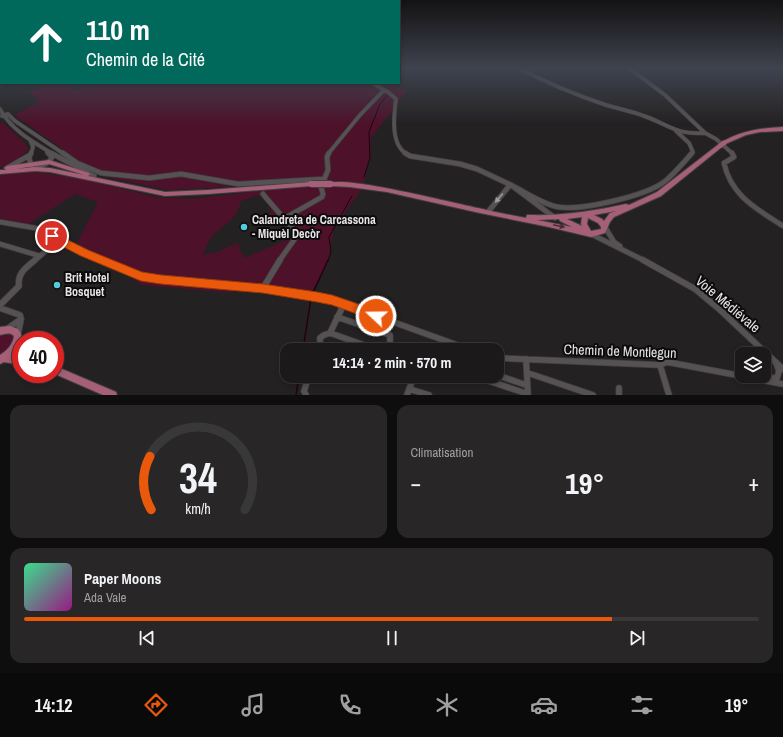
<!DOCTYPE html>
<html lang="fr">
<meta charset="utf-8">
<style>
body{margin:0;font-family:"Archivo Narrow",sans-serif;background:#282627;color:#f1f3f6;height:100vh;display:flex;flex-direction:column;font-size:15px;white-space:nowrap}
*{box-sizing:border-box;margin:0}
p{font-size:13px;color:#a0a0a2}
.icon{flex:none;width:22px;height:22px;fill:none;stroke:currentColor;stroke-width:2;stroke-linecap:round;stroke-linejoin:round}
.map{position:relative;height:395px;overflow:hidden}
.drawer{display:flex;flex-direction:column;gap:10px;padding:10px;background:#0f0e0e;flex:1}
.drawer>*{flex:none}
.top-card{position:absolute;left:0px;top:0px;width:400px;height:84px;box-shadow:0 2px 6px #0003,0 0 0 1px #393839;background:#00695c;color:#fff;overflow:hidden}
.fabs{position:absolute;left:735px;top:347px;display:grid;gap:8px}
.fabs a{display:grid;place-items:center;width:36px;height:36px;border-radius:8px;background:#1b191a;box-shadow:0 2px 6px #0003,0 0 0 1px #393839;font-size:20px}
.speed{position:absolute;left:12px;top:331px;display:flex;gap:8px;font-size:20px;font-weight:700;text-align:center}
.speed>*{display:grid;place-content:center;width:52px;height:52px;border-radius:50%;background:#1b191a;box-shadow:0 2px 6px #0003,0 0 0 1px #393839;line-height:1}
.speed .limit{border:6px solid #d22;background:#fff;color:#111}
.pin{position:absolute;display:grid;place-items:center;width:34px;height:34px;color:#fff;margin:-17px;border:2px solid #fff;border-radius:50%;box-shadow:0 1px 4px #0007}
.me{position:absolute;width:44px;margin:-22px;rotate:291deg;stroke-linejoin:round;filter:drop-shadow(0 0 3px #0008)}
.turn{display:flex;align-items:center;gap:14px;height:84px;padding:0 20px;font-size:18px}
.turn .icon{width:52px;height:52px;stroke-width:2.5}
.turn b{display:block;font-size:28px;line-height:34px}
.big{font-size:30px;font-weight:700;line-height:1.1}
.drawer .tile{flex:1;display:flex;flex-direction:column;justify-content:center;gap:6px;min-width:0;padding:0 14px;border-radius:12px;background:#282627}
.drawer .dial{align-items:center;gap:0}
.dial svg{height:104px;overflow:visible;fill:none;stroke:#393839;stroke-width:7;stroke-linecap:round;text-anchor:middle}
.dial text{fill:#f1f3f6;stroke:none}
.song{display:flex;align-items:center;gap:12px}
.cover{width:48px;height:48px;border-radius:6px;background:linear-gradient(135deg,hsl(150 70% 55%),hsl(310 70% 35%))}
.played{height:4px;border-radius:2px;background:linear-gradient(90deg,#ea580c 80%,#393839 80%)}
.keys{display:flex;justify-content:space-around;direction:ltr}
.heat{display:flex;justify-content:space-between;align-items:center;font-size:22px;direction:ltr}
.drawer .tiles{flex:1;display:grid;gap:10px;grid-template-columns:1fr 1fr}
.tile:last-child{grid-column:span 2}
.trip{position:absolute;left:280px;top:343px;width:224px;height:40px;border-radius:12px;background:#1b191a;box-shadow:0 2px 6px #0003,0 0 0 1px #393839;font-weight:700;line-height:40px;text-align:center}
.dock{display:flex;height:64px;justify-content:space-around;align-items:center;background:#0b0a0a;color:#a0a0a2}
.dock .icon{width:28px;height:28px}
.dock .active{color:#ea580c}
.dock b{font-size:18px;color:#f1f3f6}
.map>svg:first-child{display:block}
</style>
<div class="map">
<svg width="783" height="395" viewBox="0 0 783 395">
<rect width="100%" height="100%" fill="#242122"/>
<path fill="#4d122a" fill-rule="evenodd" d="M49,83H64L75,90L92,83H388L407,91L370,139L371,149L364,183L332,181L169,190L101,176L14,115L39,102L29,91Z
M3,122C11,132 22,138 29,149C20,158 13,164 0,167V124Z
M32,172L78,178L155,197L191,199L274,189L326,186L363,188L334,227L327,266L310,294L266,291L222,292L142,285L77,243L98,202L75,194L27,225L0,218V175ZM257,195L263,197L271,209L270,213L261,218L262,221C281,215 284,219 293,235L292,238L244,258L238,243L217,252L203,255C205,250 208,243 211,238C223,223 235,224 241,201Z
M9,333L13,336L14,339L9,349L0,356V334Z"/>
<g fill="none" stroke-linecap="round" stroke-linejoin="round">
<path stroke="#23000d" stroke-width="1" d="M364,177L370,158L369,132L380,104L388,95
M328,261L331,252L329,237L352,196"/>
<path stroke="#23000d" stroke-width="1.5" d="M312,295L328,260
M303,350L311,298
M296,395L299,376"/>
<g stroke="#413e3f" stroke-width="4.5">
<path id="minor-far2" d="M519,68C547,83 576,95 606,105C619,109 632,111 644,116C670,125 675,135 705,133
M629,68L665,95L705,133L716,139L733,154
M372,83L388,92L396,99C394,115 390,145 407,154
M0,109C11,130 33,142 53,154
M2,116L8,114L15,121L64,154
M676,131L689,143L693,152L691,154
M30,140L33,147L31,154
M47,152L49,154
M328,154L360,115L384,90"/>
</g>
<g stroke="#413e3f" stroke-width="6">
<path id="minor-far1" d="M31,153L29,158L32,168L35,169L49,162L52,157L48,153
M51,153L94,176
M63,153L77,163L101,173L149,178L181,174L238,184L324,179
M405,153L410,156L460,164L477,169L511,185
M732,153L734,157L724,163C731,196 757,209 783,226
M7,168L30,155
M263,194C274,208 286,219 296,234L294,240L279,261
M488,212L510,185
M285,218L322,197L323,194L321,187L328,170L327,157L329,153
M555,218L511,185C525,192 542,204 558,207C581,211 645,196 664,182C674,174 683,163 692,153
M0,222L35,228L106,261
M605,227L614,242L620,246
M591,234L645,261
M0,244L40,256
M34,261L59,240"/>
</g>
<g stroke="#413e3f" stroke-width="7">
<path id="minor" d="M103,260L141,276L263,288L332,300L471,350
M643,260L695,289L719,309L783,369
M263,288L280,260
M344,304L330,333L378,350
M0,305L19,286C17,273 26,268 35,260
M0,308L20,315L21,319
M337,317L390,335V350
M7,329L21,319
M18,334L21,319
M320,350V338L324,335L330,333
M497,358L660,365L667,362L742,376
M526,359L528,395
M660,365L669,395
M528,373L593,395
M497,375L526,385
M474,376L528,394
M750,377L777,378L779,371L776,363
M761,380L783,384
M619,388V395
M409,389L429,395
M306,395L304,391L309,376
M407,395L414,376"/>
</g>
<g stroke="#413e3f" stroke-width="2">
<path id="major" d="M783,127V131L760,132L746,135L723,145V146L661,196L614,217L610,222L605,233L591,237L549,227L480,213L387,192L350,187L331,186L328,184C340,174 457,204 478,208C494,212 510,215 526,218L527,215H529C562,216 594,211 626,204L629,205L657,192L719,144L722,143V142C741,131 761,128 783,127ZM616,211L610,213L604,221L602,219L594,215ZM582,217L581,224L582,226L567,219ZM588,218L598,223L601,227V229L591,231L587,224ZM559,219L560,221L572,227L537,220Z
M49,160L89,173L90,174L88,176L165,192L208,190L311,182L314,184L311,186L208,194L165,196L50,172L35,171L0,174V170H6L4,168L7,166ZM49,164L84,175L50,168L35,167L15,169Z
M10,326L18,329C23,335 22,339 19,346L21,349V357L14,353L12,356L21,357V365L4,362L0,364V355C7,351 13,344 14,336C10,332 5,334 0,335V327Z
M55,366L116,392L117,395H103L55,374Z"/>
</g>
<use href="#minor-far2" stroke="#565253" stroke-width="3.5"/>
<use href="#minor-far1" stroke="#565253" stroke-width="4.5"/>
<use href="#minor" stroke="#565253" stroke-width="5.5"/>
<use href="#major" fill="#a56078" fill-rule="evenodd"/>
<g stroke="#413e3f" stroke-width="6" stroke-linecap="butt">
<path id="major-bridge-far1" d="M721,145L724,143"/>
</g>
<g stroke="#413e3f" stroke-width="8" stroke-linecap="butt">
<path id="major-bridge" d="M311,184H331"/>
</g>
<use href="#major-bridge-far1" stroke="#a56078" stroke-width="5"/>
<use href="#major-bridge" stroke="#a56078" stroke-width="6"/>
</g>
<defs><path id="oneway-solid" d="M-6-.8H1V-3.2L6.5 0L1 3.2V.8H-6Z"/></defs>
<use fill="#9e9b9c" href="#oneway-solid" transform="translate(499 198) rotate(130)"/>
<use fill="#492d37" href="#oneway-solid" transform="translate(559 226) rotate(12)"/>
<linearGradient id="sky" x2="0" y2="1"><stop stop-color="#141213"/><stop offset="0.55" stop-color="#3f434f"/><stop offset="1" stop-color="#3f434f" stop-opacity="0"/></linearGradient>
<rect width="783" height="124" fill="url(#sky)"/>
<path fill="#ea580c" stroke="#983908" d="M52,232L88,250L142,272L161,275L263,284L317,292L332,295L376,310L381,312L382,316L381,319L376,321L332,305L317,302L263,293L161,284L141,281L81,256L48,239L47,236L48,233Z"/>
<g fill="#54cadd" stroke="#0c0b0b" stroke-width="1.5">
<circle cx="244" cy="227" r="4"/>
<circle cx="57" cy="285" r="4"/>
</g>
<g text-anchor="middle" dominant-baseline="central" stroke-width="4" stroke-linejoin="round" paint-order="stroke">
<g font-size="12" font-weight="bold" fill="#e7e4e5" stroke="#0c0b0b" text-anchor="start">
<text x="252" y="220">Calandreta de Carcassona<tspan x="252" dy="14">- Miquèl Decòr</tspan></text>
<text x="65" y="278">Brit Hotel<tspan x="65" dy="14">Bosquet</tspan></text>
</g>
<g font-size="14" fill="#e7e4e5" stroke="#0c0b0b">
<text transform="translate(728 304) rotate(40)">Voie Médiévale</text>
<text transform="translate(620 351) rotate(2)">Chemin de Montlegun</text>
</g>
</g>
</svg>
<div class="fabs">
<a><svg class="icon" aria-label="layers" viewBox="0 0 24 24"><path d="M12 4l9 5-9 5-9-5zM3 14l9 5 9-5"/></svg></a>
</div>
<div class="speed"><div class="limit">40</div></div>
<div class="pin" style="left:52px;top:236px;background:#d93025"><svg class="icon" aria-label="arrive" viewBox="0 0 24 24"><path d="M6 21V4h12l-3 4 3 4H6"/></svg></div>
<svg class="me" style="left:376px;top:316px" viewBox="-20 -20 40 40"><circle r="17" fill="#ea580c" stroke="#fff" stroke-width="3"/><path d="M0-11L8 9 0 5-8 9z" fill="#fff"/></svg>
<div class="trip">14:14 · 2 min · 570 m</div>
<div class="top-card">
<div class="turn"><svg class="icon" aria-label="ahead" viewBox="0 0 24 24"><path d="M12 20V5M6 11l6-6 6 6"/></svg><div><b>110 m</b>Chemin de la Cité</div></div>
</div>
</div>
<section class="drawer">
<div class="tiles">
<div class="tile dial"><svg viewBox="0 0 100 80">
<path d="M14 69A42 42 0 1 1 86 69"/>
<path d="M14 69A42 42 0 0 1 13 28" stroke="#ea580c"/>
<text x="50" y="56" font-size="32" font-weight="700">34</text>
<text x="50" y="72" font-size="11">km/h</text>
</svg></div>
<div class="tile"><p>Climatisation</p>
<div class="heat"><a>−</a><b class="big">19°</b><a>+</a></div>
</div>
<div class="tile">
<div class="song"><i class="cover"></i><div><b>Paper Moons</b><p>Ada Vale</p></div></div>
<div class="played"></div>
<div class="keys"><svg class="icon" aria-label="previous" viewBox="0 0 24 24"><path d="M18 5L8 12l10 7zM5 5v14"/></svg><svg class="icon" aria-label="pause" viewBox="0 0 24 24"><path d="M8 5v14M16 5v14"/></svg><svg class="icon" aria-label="next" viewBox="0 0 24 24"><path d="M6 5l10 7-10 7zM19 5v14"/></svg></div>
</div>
</div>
</section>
<nav class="dock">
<b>14:12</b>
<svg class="icon active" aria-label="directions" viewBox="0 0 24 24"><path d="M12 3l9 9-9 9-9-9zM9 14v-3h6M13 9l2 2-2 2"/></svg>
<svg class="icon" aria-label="music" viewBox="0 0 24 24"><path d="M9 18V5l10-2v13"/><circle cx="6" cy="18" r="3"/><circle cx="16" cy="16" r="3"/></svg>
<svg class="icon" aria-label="phone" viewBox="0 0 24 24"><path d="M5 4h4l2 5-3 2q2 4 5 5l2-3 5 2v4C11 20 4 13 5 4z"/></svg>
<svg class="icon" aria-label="climate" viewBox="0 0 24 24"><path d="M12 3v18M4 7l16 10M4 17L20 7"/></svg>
<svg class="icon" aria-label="car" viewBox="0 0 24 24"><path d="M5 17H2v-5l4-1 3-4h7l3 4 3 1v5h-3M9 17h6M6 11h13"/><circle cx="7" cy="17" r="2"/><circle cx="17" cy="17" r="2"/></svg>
<svg class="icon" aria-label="filters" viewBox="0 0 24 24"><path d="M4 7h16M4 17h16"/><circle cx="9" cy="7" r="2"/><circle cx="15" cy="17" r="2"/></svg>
<b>19°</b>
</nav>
